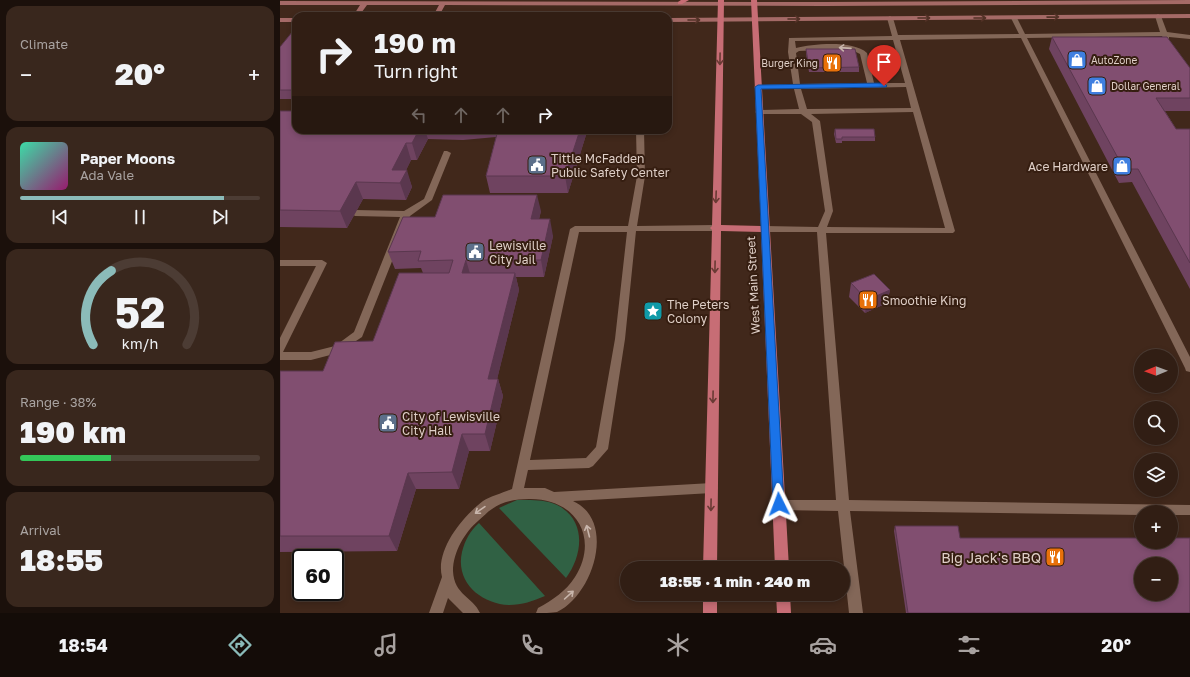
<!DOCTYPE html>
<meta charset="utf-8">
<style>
body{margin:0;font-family:"Golos Text",sans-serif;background:#39271d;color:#f1f3f6;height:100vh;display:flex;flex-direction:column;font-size:15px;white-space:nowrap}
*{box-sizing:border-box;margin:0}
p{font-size:13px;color:#a8a2a0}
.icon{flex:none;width:22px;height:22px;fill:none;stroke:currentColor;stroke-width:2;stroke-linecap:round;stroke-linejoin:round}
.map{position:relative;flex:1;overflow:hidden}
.panel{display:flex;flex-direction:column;gap:6px;padding:6px;background:#1b100b;width:280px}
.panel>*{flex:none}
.top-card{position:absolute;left:12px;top:12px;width:380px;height:122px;border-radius:12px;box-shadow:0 2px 6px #0003,0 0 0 1px #4c3c34;background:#311e14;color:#f1f3f6;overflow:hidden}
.needle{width:26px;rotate:269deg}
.controls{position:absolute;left:854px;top:349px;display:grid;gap:8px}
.controls a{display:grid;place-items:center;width:44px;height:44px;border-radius:50%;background:#311e14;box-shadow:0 2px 6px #0003,0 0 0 1px #4c3c34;font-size:20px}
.speed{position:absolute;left:12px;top:549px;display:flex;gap:8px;font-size:20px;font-weight:700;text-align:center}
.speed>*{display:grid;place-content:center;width:52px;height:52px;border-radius:50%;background:#311e14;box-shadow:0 2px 6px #0003,0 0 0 1px #4c3c34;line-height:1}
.speed .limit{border:2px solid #111;border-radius:6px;background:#fff;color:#111}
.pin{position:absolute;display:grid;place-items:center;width:34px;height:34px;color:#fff;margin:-41px -17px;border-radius:50% 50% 50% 0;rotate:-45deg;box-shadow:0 0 4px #0007}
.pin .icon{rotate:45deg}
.me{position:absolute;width:44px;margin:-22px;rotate:357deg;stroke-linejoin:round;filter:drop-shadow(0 0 3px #0008)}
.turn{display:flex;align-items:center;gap:14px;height:84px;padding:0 16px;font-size:18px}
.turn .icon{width:52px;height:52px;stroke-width:2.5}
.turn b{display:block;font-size:28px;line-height:34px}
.lanes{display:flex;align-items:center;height:38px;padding:0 16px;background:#0003;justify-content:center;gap:20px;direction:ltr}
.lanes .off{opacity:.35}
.big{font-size:30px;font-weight:800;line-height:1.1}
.panel .widget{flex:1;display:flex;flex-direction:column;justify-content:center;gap:6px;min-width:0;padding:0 14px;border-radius:12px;background:#39271d}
.panel .dial{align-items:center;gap:0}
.dial svg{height:104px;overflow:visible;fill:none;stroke:#4c3c34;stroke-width:7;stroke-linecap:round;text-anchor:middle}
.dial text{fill:#f1f3f6;stroke:none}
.song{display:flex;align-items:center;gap:12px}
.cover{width:48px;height:48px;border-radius:6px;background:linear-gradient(135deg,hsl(160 70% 55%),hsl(320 70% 35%))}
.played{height:4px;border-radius:2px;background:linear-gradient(90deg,#8bbbb9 85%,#4c3c34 85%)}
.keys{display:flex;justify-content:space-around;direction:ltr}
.heat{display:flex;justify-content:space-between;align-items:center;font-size:22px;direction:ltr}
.charge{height:6px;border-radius:3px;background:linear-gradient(90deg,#34c759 38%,#4c3c34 0)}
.trip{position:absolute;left:340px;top:561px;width:230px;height:40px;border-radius:20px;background:#311e14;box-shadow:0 2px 6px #0003,0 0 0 1px #4c3c34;font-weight:800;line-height:40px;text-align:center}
.tabs{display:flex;height:64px;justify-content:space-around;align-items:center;background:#140c08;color:#a8a2a0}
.tabs .icon{width:28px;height:28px}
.tabs .on{color:#8bbbb9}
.tabs b{font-size:18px;color:#f1f3f6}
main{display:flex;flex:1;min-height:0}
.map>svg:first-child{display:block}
</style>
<main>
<section class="panel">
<div class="widget"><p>Climate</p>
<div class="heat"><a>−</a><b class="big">20°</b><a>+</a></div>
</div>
<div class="widget">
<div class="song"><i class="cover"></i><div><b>Paper Moons</b><p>Ada Vale</p></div></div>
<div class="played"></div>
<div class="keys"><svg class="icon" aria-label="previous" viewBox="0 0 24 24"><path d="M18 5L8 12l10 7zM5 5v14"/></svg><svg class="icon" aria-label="pause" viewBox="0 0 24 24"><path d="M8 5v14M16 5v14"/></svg><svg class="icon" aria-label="next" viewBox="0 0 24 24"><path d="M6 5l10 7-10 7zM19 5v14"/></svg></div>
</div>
<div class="widget dial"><svg viewBox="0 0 100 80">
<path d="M14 69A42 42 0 1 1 86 69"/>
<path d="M14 69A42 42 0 0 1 28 12" stroke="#8bbbb9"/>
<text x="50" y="56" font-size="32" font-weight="700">52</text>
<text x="50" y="72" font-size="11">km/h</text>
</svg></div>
<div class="widget"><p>Range · 38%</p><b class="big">190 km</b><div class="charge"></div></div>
<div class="widget"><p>Arrival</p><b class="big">18:55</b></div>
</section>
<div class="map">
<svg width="910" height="613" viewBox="0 0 910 613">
<rect width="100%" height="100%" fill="#41281b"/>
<path fill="#306144" d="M237,500C250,500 264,499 277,505C307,520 303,555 286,578L219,508Z
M199,523L265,596C253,601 242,605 229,605C201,604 175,582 182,552C185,540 190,531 199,523Z"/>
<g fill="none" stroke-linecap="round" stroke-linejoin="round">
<path fill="#836758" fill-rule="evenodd" d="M878,14L881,16L887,32L910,35V39L889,37V39L886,41L884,40L882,36L747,38L910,357V372L906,371L905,368L741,38L620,40L675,231L673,233H546L569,500L910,505V515H891V512H861V515L570,511L583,613H569L558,511L499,510L495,509L493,505L495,501L499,500H556L537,232H485L480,229L485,226L538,227L545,211L532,122L521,114H479L475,112L479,110L519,109L514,89H478L474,87L478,85L513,84L508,52L509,38L612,36L607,18L610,16L613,18L618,35L739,34L731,18L734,16L737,18L745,34L880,32L875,16ZM613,40L625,83H594L587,53C573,40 533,44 516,48L515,41ZM560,49L574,51L580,54L587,83L520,84L516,53L519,51ZM626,87L631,108L527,109L521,89ZM633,112L665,228L547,227L553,211L540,121L531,114Z
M356,130H364L365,176L357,226L435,225L440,228L435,231H356L345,339L328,449L313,466L309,468L248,470L244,488H265L274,492L432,483L436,484L438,488L436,492L432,493L293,501C337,521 313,595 277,612C272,613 262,613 256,613L258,608C273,600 286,591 295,577C320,537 295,498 249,499C237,499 223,501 212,509C207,512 203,517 198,521C185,532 173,552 173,571C174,595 193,597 200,613H183L168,598L163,613H149L162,577C155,550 183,516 203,501C211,496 223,493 232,489L290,229L295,226H348L357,176ZM299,232H347L335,339L316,447L306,458L250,460Z
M164,151H167L171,153L152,200L130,216L82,337L58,353L31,360H0V338L36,266H0V260H42L47,263L3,352H31L55,346L74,332L120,217L75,216L71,213L75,210L124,211L144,199Z"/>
<path fill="#a56a67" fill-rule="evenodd" d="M910,0V4L543,6L165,5L159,16H153L159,5H87L79,16H73L80,5H0V1L543,2Z
M910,14V18L388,22V18Z
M0,18H16V22H0Z"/>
<path fill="#c76d75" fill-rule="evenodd" d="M401,0H409L402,4H398V2Z
M438,0H444L441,225L481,226L471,0H477L509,568H495L481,232L441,231L437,568H423L432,230L430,228L432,226Z
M423,594H437V613H423Z
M496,594H510L511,613H497Z"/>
</g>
<path fill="#6f4360" d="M16,31V99H0V47Z
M772,37L910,68V111H885L896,129H910V289L852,182L839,183L769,49Z
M526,49L579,67V72H529L526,53Z
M0,111L16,130H329L328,134L306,135L288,193H210L206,176L216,137L183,140L148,139L137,160H131L126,170L132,187L126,200L83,199L67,228L0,227Z
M555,129L595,137V141H562V143H556L554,134Z
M261,211L259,219L273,236L264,277H236L239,290L217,379H218L223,396L210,451H189L179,489H136L117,551L0,552V371H43L93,341L143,273L141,268L115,269L108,252L155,217Z
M571,283L610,290L607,303L585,313L569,297Z
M615,526L680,538L910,613H626L614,531Z"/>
<path fill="#5a374e" d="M139,130H145L148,139L137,160L132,143Z
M300,130H306V135L288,193L285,176Z
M126,143L131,160L120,183L112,170Z
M127,170L132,187L126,200L120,183Z
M76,182L83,199L67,228L60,211Z
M257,195L261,211L255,236L251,219Z
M270,219L273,236L264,277L261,260Z
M186,260L191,277L182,273Z
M235,273L239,290L213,396L208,379Z
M610,290L607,303L585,313L587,300Z
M218,379L223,396L210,451L205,434Z
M182,434L189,451L179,489L172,472Z
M128,473L136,489L117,551L109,536Z"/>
<path fill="#814e70" stroke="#5a374e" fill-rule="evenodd" d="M13,31H16V90H0V47Z
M772,37H887L910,68V98H876L896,129H910V263L858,169H844Z
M526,49H575L579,67L529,68Z
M0,111H16V130H139L132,143H126L112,170H127L120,183L76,182L60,211L0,210Z
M555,129H594L595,137H562V139H556Z
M218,130H300L285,176H206Z
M163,195H257L251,219H270L261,260H186L182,273H235L208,379H218L205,434H182L172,472L128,473L109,536H0V371H43L55,342L93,341L119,273H169L173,260L138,261L141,251L108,252L123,217H155Z
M594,274L610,290L587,300L571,283Z
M615,526H678L680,538H861V542H891V538H910V613H628ZM861,564H891V594H861Z"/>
<defs><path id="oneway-shaft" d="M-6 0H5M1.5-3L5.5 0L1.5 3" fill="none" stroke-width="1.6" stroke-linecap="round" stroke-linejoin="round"/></defs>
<g stroke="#523126">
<use href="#oneway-shaft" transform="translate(773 17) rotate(-1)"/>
<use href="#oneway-shaft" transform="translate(644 18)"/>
<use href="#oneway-shaft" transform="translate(700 18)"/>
<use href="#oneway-shaft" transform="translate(514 19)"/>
<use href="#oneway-shaft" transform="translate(414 20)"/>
</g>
<g stroke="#c8b5ab">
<use href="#oneway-shaft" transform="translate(565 48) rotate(-176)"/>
<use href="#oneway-shaft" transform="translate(200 510) rotate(145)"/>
<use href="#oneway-shaft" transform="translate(308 531) rotate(-104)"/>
<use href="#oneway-shaft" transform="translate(289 595) rotate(-42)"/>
</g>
<g stroke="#693a34">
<use href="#oneway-shaft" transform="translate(440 59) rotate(91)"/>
<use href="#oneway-shaft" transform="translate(436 197) rotate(92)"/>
<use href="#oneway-shaft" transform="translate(435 267) rotate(91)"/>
<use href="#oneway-shaft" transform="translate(433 397) rotate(91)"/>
<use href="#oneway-shaft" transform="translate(431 505) rotate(91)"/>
</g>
<path fill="#1a73e8" stroke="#114b97" d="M604,83L607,86L606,87L481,89L504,504L503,508L499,509L495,508L493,504L475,87L478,85Z"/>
<defs>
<g id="shop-square" transform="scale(1)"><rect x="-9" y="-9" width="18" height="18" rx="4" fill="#3f7fe0" stroke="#361e11"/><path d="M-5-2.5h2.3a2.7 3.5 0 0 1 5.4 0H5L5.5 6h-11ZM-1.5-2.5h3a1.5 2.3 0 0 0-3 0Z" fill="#fff"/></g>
<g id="restaurant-square" transform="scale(1)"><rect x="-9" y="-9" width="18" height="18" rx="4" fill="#e8710a" stroke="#361e11"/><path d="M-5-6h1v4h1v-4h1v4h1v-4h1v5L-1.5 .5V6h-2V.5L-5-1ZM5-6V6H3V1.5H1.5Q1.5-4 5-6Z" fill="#fff"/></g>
<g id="civic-square" transform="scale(1)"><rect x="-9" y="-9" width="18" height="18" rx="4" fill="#5c6f8a" stroke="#361e11"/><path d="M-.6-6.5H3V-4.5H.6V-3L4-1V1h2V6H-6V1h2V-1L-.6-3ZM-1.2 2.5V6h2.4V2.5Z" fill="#fff"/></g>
<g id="sight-square" transform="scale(1)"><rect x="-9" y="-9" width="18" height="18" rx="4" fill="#0f9aa8" stroke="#361e11"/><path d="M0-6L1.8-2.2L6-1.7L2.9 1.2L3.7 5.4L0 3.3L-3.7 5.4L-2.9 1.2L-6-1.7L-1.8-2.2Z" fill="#fff"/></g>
</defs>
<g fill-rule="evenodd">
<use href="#shop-square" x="797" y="60"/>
<use href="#restaurant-square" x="552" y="63"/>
<use href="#shop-square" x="817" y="86"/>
<use href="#civic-square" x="257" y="165"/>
<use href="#shop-square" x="842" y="166"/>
<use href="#civic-square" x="195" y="252"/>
<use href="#restaurant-square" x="588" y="300"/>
<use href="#sight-square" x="373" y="311"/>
<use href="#civic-square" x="108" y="423"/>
<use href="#restaurant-square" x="775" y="557"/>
</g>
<g text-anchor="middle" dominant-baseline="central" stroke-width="4" stroke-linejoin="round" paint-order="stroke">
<g font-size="10" fill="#dfcfc7" stroke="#361e11" text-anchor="start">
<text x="811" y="60">AutoZone</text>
<text x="538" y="63" text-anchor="end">Burger King</text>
<text x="831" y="86">Dollar General</text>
</g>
<g font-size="12" fill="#dfcfc7" stroke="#361e11" text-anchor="start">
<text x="271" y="158">Tittle McFadden<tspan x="271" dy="14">Public Safety Center</tspan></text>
<text x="828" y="166" text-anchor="end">Ace Hardware</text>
<text x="209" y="245">Lewisville<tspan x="209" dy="14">City Jail</tspan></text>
<text x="602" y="300">Smoothie King</text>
<text x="387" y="304">The Peters<tspan x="387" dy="14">Colony</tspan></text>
<text x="122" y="416">City of Lewisville<tspan x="122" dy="14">City Hall</tspan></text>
</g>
<g font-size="12" fill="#dfcfc7" stroke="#361e11">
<text transform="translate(473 285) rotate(-93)">West Main Street</text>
</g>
<g font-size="14" fill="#dfcfc7" stroke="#361e11" text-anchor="end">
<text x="761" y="557">Big Jack's BBQ</text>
</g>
</g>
</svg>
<div class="controls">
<a><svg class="needle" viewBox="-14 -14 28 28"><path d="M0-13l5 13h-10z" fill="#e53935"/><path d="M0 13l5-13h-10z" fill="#a8a2a0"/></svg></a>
<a><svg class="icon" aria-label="search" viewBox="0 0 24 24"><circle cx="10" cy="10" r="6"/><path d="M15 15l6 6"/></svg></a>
<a><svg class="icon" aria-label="layers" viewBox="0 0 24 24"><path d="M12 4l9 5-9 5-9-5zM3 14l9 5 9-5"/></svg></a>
<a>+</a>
<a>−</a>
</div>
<div class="speed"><div class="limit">60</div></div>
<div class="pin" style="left:604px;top:86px;background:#d93025"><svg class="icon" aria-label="arrive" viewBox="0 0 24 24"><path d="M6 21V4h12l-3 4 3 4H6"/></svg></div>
<svg class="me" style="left:499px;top:504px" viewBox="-20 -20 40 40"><path d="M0-17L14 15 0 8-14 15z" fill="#1a73e8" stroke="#fff" stroke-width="4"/></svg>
<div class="trip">18:55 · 1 min · 240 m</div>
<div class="top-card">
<div class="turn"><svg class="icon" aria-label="right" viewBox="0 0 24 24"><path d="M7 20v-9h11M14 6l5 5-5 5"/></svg><div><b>190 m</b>Turn right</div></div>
<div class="lanes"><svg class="icon off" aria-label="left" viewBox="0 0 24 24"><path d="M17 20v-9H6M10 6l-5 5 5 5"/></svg><svg class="icon off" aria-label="ahead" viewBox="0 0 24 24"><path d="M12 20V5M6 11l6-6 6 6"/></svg><svg class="icon off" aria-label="ahead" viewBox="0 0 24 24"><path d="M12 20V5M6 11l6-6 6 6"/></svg><svg class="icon" aria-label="right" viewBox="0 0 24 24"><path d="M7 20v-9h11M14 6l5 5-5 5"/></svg></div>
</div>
</div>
</main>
<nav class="tabs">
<b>18:54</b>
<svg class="icon on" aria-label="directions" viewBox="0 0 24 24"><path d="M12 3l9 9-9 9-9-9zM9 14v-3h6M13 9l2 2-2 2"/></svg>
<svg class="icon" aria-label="music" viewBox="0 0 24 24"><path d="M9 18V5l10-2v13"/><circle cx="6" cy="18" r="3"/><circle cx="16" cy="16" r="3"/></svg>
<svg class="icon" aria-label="phone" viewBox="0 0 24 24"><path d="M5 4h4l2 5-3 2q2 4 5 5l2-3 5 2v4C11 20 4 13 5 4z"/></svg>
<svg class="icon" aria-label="climate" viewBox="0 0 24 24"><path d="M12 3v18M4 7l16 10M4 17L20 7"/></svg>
<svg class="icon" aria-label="car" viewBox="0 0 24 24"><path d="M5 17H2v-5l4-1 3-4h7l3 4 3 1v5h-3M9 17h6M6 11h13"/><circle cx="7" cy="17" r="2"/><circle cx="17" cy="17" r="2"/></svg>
<svg class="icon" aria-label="filters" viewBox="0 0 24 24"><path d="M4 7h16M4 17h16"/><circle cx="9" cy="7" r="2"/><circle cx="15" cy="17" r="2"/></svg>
<b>20°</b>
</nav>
